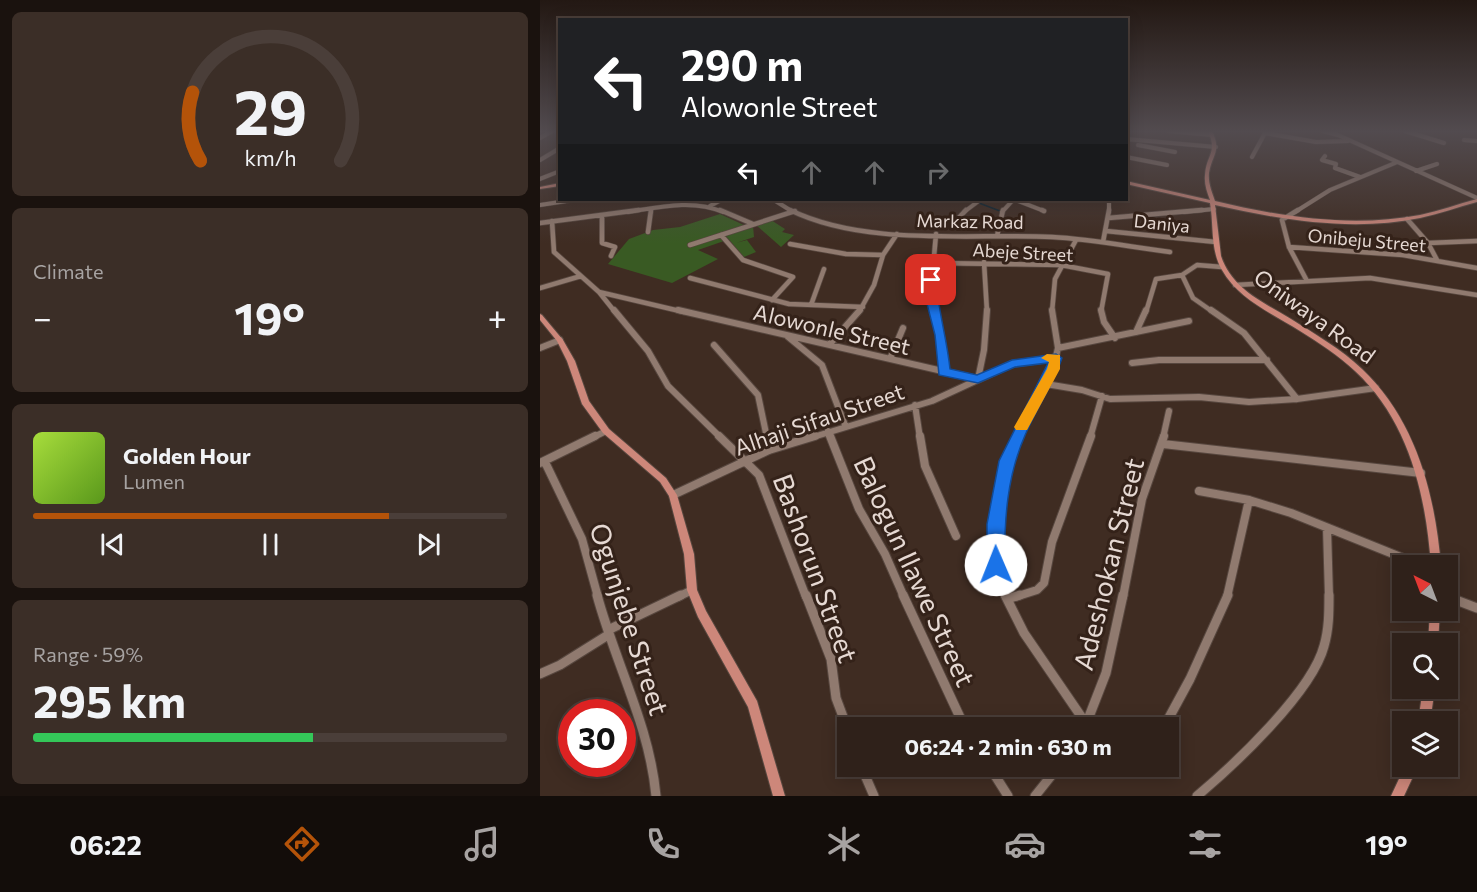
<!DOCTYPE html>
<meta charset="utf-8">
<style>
body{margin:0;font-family:Commissioner,sans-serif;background:#3b2e27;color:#f1f3f6;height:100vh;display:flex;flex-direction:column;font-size:22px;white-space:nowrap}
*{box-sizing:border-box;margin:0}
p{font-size:20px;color:#a7a3a2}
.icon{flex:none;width:33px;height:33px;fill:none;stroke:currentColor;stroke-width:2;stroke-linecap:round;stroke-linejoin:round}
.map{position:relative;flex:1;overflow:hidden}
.panel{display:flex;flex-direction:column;gap:12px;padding:12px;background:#1a120e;width:540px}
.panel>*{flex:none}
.guide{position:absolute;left:18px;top:18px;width:570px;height:183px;border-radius:0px;box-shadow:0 3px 15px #0003,0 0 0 2px #4a3e39;background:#202124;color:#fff;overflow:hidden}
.needle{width:39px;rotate:318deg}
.fabs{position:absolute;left:852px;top:555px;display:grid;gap:12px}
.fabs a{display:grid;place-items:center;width:66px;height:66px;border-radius:0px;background:#2f211a;box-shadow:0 3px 15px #0003,0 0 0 2px #4a3e39;font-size:30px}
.speed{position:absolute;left:18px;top:699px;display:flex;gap:12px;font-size:30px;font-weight:700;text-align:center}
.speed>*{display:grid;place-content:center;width:78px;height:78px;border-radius:50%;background:#2f211a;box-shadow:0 3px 15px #0003,0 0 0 2px #4a3e39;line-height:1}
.speed .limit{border:9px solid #d22;background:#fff;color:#111}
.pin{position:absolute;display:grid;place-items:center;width:51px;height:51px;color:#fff;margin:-26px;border-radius:12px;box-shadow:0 3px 9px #0006}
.me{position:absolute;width:66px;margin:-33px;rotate:359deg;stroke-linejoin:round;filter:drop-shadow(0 0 4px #0008)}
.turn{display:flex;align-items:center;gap:21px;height:126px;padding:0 24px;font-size:27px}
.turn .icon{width:78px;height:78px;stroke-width:2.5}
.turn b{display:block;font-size:42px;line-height:51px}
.lanes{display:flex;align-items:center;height:57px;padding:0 24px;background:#0003;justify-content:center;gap:30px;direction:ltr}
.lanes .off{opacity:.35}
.big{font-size:45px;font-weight:700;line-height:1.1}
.panel .card{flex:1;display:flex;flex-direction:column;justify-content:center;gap:9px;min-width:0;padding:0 21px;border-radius:9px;background:#3b2e27}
.panel .dial{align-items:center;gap:0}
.dial svg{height:156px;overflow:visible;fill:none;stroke:#4a3e39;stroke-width:7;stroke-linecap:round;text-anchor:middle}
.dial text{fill:#f1f3f6;stroke:none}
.song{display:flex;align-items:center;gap:18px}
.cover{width:72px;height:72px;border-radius:9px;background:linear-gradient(135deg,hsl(80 70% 55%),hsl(90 70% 35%))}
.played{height:6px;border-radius:3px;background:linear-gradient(90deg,#b45309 75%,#4a3e39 75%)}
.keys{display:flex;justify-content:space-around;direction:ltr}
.heat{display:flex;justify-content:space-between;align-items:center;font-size:33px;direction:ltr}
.charge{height:9px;border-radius:4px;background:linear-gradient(90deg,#34c759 59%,#4a3e39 0)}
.trip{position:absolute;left:297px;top:717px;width:342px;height:60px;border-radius:0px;background:#2f211a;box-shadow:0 3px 15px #0003,0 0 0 2px #4a3e39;font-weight:700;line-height:60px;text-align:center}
.tab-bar{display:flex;height:96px;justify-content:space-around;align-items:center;background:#130d0a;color:#a7a3a2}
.tab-bar .icon{width:42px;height:42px}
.tab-bar .selected{color:#b45309}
.tab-bar b{font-size:27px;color:#f1f3f6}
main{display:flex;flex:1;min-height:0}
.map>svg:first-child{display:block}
</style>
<main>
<section class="panel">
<div class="card dial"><svg viewBox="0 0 100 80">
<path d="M14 69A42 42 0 1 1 86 69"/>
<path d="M14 69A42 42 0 0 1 10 34" stroke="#b45309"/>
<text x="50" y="56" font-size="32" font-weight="700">29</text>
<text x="50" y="72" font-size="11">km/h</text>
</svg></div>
<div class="card"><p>Climate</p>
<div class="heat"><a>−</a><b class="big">19°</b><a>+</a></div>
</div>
<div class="card">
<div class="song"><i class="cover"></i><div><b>Golden Hour</b><p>Lumen</p></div></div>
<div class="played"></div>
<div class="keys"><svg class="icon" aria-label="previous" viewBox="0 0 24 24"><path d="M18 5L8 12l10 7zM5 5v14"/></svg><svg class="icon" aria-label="pause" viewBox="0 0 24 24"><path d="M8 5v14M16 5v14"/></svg><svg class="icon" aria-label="next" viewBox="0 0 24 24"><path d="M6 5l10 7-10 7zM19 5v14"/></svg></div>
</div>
<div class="card"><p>Range · 59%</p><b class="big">295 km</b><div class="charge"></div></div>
</section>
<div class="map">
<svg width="937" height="796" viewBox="0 0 937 796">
<rect width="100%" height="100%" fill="#3f2c22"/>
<path fill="#395a23" d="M180,214L206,226L147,244L151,246L180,237L184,241L158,250L178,259L132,283L68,264L89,239L113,230L140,227Z
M231,220L245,229L242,232L254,235L241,247L216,225Z
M213,226L214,237L196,243L207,240L216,252L204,257L185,235Z"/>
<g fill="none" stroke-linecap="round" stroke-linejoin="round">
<path stroke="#0d2531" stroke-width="1.5" d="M439,203L460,211"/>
<g stroke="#57473f" stroke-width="5">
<path id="minor-far4" d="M629,131L672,135
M783,131L798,135L937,198
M865,131L904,143
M725,133L776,142L808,141
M0,138L12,131
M586,139L676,147
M924,140L937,141
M598,145L635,152
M785,156L782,160L796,164L795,168L820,177
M586,157L627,165
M712,157L725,133
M0,160L20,148
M876,171L897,164
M0,179L20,171
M234,200L253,212
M476,200L504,211
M0,205L33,200
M170,206L181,200
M88,212C120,207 153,199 183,212
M111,212V209
M424,212L440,200
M462,212L473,200
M569,212V200
M644,212L674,209
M755,212L790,190L855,163"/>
</g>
<g stroke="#57473f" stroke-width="6">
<path id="minor-far3" d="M180,210L213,224
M250,210C326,247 430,233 512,237C551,239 591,247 630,252
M502,210L504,211
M62,215V243L75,247L71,256
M568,218L662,210
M745,218L758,210
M867,219L888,243L897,260
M742,220L749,247L767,281
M12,221L14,252L59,292L75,312
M0,223L99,210
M414,223L426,210
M566,231L676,242
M108,232L111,210
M181,235L203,260L253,277L232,300
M457,236L463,210
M563,242L569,210
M888,243L937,241
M250,244L306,254L343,255
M150,245L255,211
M749,247L863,255L937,268
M444,262L447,312
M392,263L521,265L568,274L561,312
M642,275L653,298L673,312
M150,278L249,304L323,307
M695,285L830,278L937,295
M0,288L41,276
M59,292L144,312
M271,305L284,269
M319,312L334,285L343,255L357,234
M396,312L391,291L396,234
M512,312L515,279L536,240
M606,312L616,279L642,275L657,265L682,267"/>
</g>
<g stroke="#57473f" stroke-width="8">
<path id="minor-far2" d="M74,310L108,351L128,386L181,438
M138,310L437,379
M395,310L401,335L404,372
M561,310L564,322L575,338
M671,310L704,333L757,399
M596,332L606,310
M247,336L282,365L305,425
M290,344L320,310
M174,345L218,395L227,438
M0,348L20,340
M518,348L649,321
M350,359L363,328
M592,363L619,360H727
M438,379L444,350L447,310
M506,384L542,390L570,399L659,397L709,402L757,399L836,388
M375,405L380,438
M288,431L291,438
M52,438L66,431
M270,438L392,401L472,364L516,358
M476,438L513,369L518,348L512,310
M550,438L562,396
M623,438L629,411"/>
</g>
<g stroke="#57473f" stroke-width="10">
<path id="minor-far1" d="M179,436L219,475L266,597
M226,436L229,450
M290,436L319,509L345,554L364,597
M380,436L385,466L416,536
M623,444L881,473
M5,462L42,539L58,597
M0,463L55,436
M659,491L709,500L751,513L883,566
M133,495L229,450L275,436
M787,528L789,597
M138,597L152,590
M466,597C443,549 458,484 477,436
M475,597L497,590L504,583L512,542L551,436
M583,597L602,499L624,436
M687,597L709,500"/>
</g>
<g stroke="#57473f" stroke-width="11">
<path id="minor" d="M57,595C75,662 110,727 116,796
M266,595L291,659L296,698L308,730
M363,595L425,728
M465,595L484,633L547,725
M908,597L937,608
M467,599L480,595
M68,630L141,595
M0,674L20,665L68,635
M625,725L650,679L688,595
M545,727L566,673L583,595
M321,766L334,796
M449,766L468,796
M495,796L519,766
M657,796C694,765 772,692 784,646C789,629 789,612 789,595"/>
</g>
<g stroke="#57473f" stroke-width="2">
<path id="major" d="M668,131H672C682,152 672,154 669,173C668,183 672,192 675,201C741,217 812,228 880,215C899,211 918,204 937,199V202C918,207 899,214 880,218C812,232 742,220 675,205L681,256C692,289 723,302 751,319C775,334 801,349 822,369C876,420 895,494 901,566H891C886,495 869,421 815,371C798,355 779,343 760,331C733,314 698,299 682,270C670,250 674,225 670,203L586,184V181L670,200C667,192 664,184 665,175C666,155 678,153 668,131Z
M20,183V186L0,189V187Z
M0,314L2,315L23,340L35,361L49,401L69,429L126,478L137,495L154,554L157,590L166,611L217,701L245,796H233L208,707L158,617L147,590L144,554L129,496L120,482L63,433L42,404L27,361L17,341L0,320Z
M890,610H900L898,644H888Z
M883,688H895L890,722H878Z
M865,766H878L864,796H851Z"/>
</g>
<use href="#minor-far4" stroke="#907a6f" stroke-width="4"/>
<use href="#minor-far3" stroke="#907a6f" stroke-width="4.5"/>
<use href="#minor-far2" stroke="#907a6f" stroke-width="6"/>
<use href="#minor-far1" stroke="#907a6f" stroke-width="8"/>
<use href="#minor" stroke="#907a6f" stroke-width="9"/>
<use href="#major" fill="#cd877a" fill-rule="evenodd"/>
</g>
<linearGradient id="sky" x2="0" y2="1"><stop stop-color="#231813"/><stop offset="0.54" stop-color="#524b4f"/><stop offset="1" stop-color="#524b4f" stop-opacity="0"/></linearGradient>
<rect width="937" height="243" fill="url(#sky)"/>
<path fill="#1a73e8" stroke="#114b97" stroke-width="1.5" d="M391,277L396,280C398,310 407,339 410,369L437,375L472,360L516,354L522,358C513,385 497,407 486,433C467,475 464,520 465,565L462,571L456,573L449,571L447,565V524L459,461L508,363L475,367L438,383L399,375L395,335L386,300L385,280Z"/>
<path fill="#f59e0b" d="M507,354L520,355V369L487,430H476L474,427L507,369L509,362L501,358Z"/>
<g text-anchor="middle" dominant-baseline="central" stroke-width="6" stroke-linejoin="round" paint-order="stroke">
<g font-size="18" fill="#e6d9d3" stroke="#342219">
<text transform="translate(430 221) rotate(1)">Markaz Road</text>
<text transform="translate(622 223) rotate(6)">Daniya</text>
<text transform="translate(827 240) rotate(5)">Onibeju Street</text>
<text transform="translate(483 252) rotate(3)">Abeje Street</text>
</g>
<g font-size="22" fill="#e6d9d3" stroke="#342219">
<text transform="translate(775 316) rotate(36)">Oniwaya Road</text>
<text transform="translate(292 329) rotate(13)">Alowonle Street</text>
<text transform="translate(279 419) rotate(-19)">Alhaji Sifau Street</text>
</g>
<g font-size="27" fill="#e6d9d3" stroke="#342219">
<text transform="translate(568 564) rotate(-76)">Adeshokan Street</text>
<text transform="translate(276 568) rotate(70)">Bashorun Street</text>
<text transform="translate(375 571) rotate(65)">Balogun Ilawe Street</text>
<text transform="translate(90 619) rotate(72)">Ogunjebe Street</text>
</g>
</g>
</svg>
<div class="fabs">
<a><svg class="needle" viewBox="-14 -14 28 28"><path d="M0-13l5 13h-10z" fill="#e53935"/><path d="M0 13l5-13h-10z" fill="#a7a3a2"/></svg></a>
<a><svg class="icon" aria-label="search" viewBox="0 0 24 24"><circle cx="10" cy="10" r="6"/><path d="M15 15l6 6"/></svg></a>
<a><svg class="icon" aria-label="layers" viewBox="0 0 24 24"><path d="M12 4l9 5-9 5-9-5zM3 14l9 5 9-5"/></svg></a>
</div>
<div class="speed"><div class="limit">30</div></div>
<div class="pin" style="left:391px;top:280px;background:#d93025"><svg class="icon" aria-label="arrive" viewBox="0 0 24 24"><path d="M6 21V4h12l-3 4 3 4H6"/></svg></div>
<svg class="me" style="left:456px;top:565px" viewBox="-20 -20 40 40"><circle r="19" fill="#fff"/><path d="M0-13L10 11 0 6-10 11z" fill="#1a73e8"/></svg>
<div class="trip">06:24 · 2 min · 630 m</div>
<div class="guide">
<div class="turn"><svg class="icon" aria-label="left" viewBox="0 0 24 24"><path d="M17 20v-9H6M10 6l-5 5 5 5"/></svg><div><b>290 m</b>Alowonle Street</div></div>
<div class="lanes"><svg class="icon" aria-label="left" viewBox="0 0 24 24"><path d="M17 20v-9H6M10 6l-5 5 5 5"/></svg><svg class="icon off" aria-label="ahead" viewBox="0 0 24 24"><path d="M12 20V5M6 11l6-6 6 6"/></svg><svg class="icon off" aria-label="ahead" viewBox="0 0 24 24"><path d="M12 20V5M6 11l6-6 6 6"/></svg><svg class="icon off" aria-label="right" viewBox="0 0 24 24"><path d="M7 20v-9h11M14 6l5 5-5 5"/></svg></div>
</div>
</div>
</main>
<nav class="tab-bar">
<b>06:22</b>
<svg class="icon selected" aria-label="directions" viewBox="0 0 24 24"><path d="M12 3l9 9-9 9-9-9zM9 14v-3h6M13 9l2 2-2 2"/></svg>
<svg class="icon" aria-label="music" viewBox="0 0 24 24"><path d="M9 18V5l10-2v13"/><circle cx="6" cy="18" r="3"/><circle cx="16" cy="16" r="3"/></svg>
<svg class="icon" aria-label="phone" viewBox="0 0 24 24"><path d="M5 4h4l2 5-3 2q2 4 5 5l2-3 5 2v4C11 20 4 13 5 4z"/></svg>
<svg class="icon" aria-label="climate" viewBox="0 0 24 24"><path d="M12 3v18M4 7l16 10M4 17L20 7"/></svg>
<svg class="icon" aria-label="car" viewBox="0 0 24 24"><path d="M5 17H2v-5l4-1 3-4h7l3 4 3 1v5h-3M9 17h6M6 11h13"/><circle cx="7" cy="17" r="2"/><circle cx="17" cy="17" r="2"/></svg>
<svg class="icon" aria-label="filters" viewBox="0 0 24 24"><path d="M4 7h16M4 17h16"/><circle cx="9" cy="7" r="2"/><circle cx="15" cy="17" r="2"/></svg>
<b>19°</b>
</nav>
